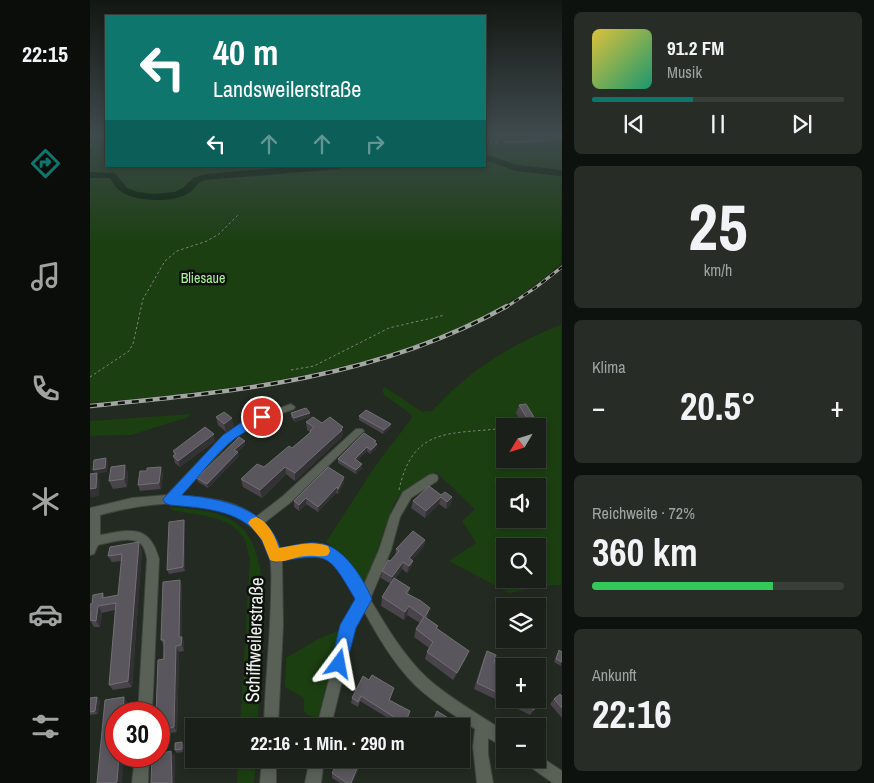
<!DOCTYPE html>
<html lang="de">
<meta charset="utf-8">
<style>
body{margin:0;font-family:"Archivo Narrow",sans-serif;background:#272d26;color:#f1f3f6;height:100vh;display:flex;flex-direction:column;font-size:19px;white-space:nowrap}
*{box-sizing:border-box;margin:0}
p{font-size:16px;color:#9fa3a2}
.icon{flex:none;width:28px;height:28px;fill:none;stroke:currentColor;stroke-width:2;stroke-linecap:round;stroke-linejoin:round}
.map{position:relative;flex:1;overflow:hidden}
.sheet{display:flex;flex-direction:column;gap:12px;padding:12px;background:#0e120e;width:312px}
.sheet>*{flex:none}
.top-card{position:absolute;left:15px;top:15px;width:381px;height:152px;border-radius:0px;box-shadow:0 2px 8px #0003,0 0 0 1px #383e38;background:#0f766e;color:#fff;overflow:hidden}
.needle{width:32px;rotate:232deg}
.fabs{position:absolute;left:406px;top:418px;display:grid;gap:10px}
.fabs a{display:grid;place-items:center;width:50px;height:50px;border-radius:0px;background:#1a2019;box-shadow:0 2px 8px #0003,0 0 0 1px #383e38;font-size:25px}
.speed{position:absolute;left:15px;top:702px;display:flex;gap:10px;font-size:25px;font-weight:700;text-align:center}
.speed>*{display:grid;place-content:center;width:65px;height:65px;border-radius:50%;background:#1a2019;box-shadow:0 2px 8px #0003,0 0 0 1px #383e38;line-height:1}
.speed .limit{border:8px solid #d22;background:#fff;color:#111}
.pin{position:absolute;display:grid;place-items:center;width:42px;height:42px;color:#fff;margin:-21px;border:2px solid #fff;border-radius:50%;box-shadow:0 1px 5px #0007}
.me{position:absolute;width:55px;margin:-28px;rotate:13deg;stroke-linejoin:round;filter:drop-shadow(0 0 4px #0008)}
.turn{display:flex;align-items:center;gap:18px;height:105px;padding:0 25px;font-size:22px}
.turn .icon{width:65px;height:65px;stroke-width:2.5}
.turn b{display:block;font-size:35px;line-height:42px}
.lanes{display:flex;align-items:center;height:48px;padding:0 25px;background:#0003;justify-content:center;gap:25px;direction:ltr}
.lanes .off{opacity:.35}
.big{font-size:38px;font-weight:700;line-height:1.1}
.sheet .card{flex:1;display:flex;flex-direction:column;justify-content:center;gap:8px;min-width:0;padding:0 18px;border-radius:8px;background:#272d26}
.sheet .dial{align-items:center;gap:0}
.dial b{font-size:65px;line-height:1}
.song{display:flex;align-items:center;gap:15px}
.cover{width:60px;height:60px;border-radius:8px;background:linear-gradient(135deg,hsl(50 70% 55%),hsl(160 70% 35%))}
.played{height:5px;border-radius:2px;background:linear-gradient(90deg,#0f766e 40%,#383e38 40%)}
.keys{display:flex;justify-content:space-around;direction:ltr}
.heat{display:flex;justify-content:space-between;align-items:center;font-size:28px;direction:ltr}
.charge{height:8px;border-radius:4px;background:linear-gradient(90deg,#34c759 72%,#383e38 0)}
.trip{position:absolute;left:95px;top:718px;width:285px;height:50px;border-radius:0px;background:#1a2019;box-shadow:0 2px 8px #0003,0 0 0 1px #383e38;font-weight:700;line-height:50px;text-align:center}
main{display:flex;flex:1;min-height:0}
.tabs{display:flex;flex-direction:column;width:90px;justify-content:space-around;align-items:center;background:#0a0d0a;color:#9fa3a2}
.tabs .icon{width:35px;height:35px}
.tabs .selected{color:#0f766e}
.tabs b{font-size:22px;color:#f1f3f6}
.map>svg:first-child{display:block}
</style>
<main>
<nav class="tabs">
<b>22:15</b>
<svg class="icon selected" aria-label="directions" viewBox="0 0 24 24"><path d="M12 3l9 9-9 9-9-9zM9 14v-3h6M13 9l2 2-2 2"/></svg>
<svg class="icon" aria-label="music" viewBox="0 0 24 24"><path d="M9 18V5l10-2v13"/><circle cx="6" cy="18" r="3"/><circle cx="16" cy="16" r="3"/></svg>
<svg class="icon" aria-label="phone" viewBox="0 0 24 24"><path d="M5 4h4l2 5-3 2q2 4 5 5l2-3 5 2v4C11 20 4 13 5 4z"/></svg>
<svg class="icon" aria-label="climate" viewBox="0 0 24 24"><path d="M12 3v18M4 7l16 10M4 17L20 7"/></svg>
<svg class="icon" aria-label="car" viewBox="0 0 24 24"><path d="M5 17H2v-5l4-1 3-4h7l3 4 3 1v5h-3M9 17h6M6 11h13"/><circle cx="7" cy="17" r="2"/><circle cx="17" cy="17" r="2"/></svg>
<svg class="icon" aria-label="filters" viewBox="0 0 24 24"><path d="M4 7h16M4 17h16"/><circle cx="9" cy="7" r="2"/><circle cx="15" cy="17" r="2"/></svg>
</nav>
<div class="map">
<svg width="472" height="783" viewBox="0 0 472 783">
<rect width="100%" height="100%" fill="#232a21"/>
<path fill="#1b3f11" fill-rule="evenodd" d="M0,133H16V166H395V133H471V263C438,295 395,317 352,335C239,380 120,391 0,403Z
M471,325V585H463L419,593L359,561L386,543L372,521L385,509L346,472L312,492L304,503L279,574L276,580L271,582L256,557L236,542L288,462L322,418L321,414L294,395L292,390L295,387L332,412L342,411C378,371 421,344 471,325ZM415,426H448V459H415ZM415,486H448V519H415ZM415,546H448V579H415Z
M102,414L96,418L41,435L0,436V421Z
M79,507C102,509 133,510 151,527C188,561 170,678 167,726H150L160,559C158,553 157,542 153,537C140,515 104,515 82,510Z
M250,630L228,718L218,715L214,711V698L195,687L196,658L228,639Z
M148,759H166L164,783H147Z"/>
<g fill="none" stroke-linecap="round" stroke-linejoin="round">
<path fill="#051d01" fill-rule="evenodd" d="M395,154L427,165L472,170V176L426,171L395,160Z
M213,166H253L249,169L115,180C106,182 105,190 97,194C82,203 42,202 29,190C25,187 23,182 20,178H0V172L25,173L37,188L48,192L64,194L85,192L94,187L103,178L115,174Z"/>
<g stroke="#3e443d" stroke-width="2">
<path id="minor" d="M472,136V138L445,142L416,143L414,142L416,141L445,140Z
M201,404L205,407L204,409L165,423L140,441L90,496C115,497 146,500 166,517L193,496L266,429H272L274,431L272,433L201,502L174,523L186,540L189,549C213,545 237,541 256,560C263,568 268,579 273,587L289,550L300,516L313,492L339,475L343,474L347,475L348,478L347,481L321,498L310,517L301,550L280,599C296,626 313,655 336,677C360,699 389,714 415,732V748L398,738V754L403,783H387L383,747L385,729C365,716 343,702 325,685C304,664 288,637 274,611L265,627L241,726H227L253,625L267,599C244,559 241,549 192,559L193,626L188,726H174C175,683 180,641 181,598C181,582 183,564 178,549C175,539 168,531 160,525C123,493 53,503 10,515V535C40,530 59,523 69,559L62,714H48L57,559C56,554 55,548 51,544C41,535 19,543 8,545L4,554L0,555V508L42,498L77,495L134,435L159,419Z
M448,755L472,771V783H463L436,764L434,759H448Z
M45,756H59L58,783H42Z
M172,759H186V783H170Z
M220,759H234L231,783H215Z"/>
</g>
<path stroke="#7d837c" stroke-width="1" stroke-dasharray="2.5 2.5" stroke-linecap="butt" d="M419,133L431,135L452,133
M395,141H410
M395,144L410,143
M0,146L8,133
M201,370L224,366L299,328L355,315
M0,377L39,351L43,344L53,299L75,261L87,251L117,241L129,234L148,215
M309,490C323,425 361,435 415,428"/>
<use href="#minor" fill="#596157" fill-rule="evenodd"/>
<g stroke="#a1a7a0" stroke-width="3">
<path id="rail-far1" d="M415,308L445,288L472,267"/>
</g>
<g stroke="#a1a7a0" stroke-width="4.5">
<path id="rail" d="M0,406C143,392 290,378 417,306"/>
</g>
<use href="#rail-far1" stroke="#0e110e" stroke-width="2" stroke-dasharray="5.5" stroke-linecap="butt"/>
<use href="#rail" stroke="#0e110e" stroke-width="2.5" stroke-dasharray="7" stroke-linecap="butt"/>
</g>
<path fill="#49434b" d="M429,405L444,417L441,425L434,426L426,413Z
M201,413L220,417L205,422L201,417Z
M269,416L301,424L300,428L293,434L269,420Z
M126,417L144,426L136,432L128,425Z
M216,422L232,423L253,427L252,437L205,481L196,474L172,498L153,487L151,479L174,467L202,448L220,432L217,430Z
M125,441L90,467L85,463L83,456H84L83,451Z
M155,441V445L147,452L149,456L118,488L108,482L107,478Z
M285,443L287,444L286,448L280,454L277,451L267,461L272,464V468L266,474L248,463V459Z
M38,473L37,487L23,489L19,481Z
M73,473L71,489L50,491L48,485Z
M254,477V483L248,494L246,493L228,512L216,504L209,511L204,507V501Z
M351,495L362,497L361,504L356,509L349,504L335,518L321,508L323,501Z
M94,520L95,524V571L79,574L77,570Z
M335,540L334,546L322,560L321,568L317,573L312,569L305,579L320,588L318,594L338,617L337,618L348,626L347,628L376,659L363,680L335,659L337,652L339,648L324,637L326,629L330,623L317,615L314,620L291,606L292,597L301,584L291,578L292,571L305,556L306,549Z
M52,549L42,687L23,690L19,685L25,610L12,613L10,627H4L0,620V604H2L13,593L15,598L28,595L32,561L22,562L18,556Z
M92,586V638L94,643V651L89,652L87,732L69,735V714L74,646L71,640Z
M469,650L472,652L471,666L464,662L467,654Z
M397,651L404,663L410,694L407,700L384,689L394,657Z
M279,680L304,688L300,700L320,711L315,726H311L270,701L268,707L261,703L262,698Z
M472,696V718L460,704L464,699Z
M7,697L10,700L8,714L0,715V698Z
M425,699H447L444,710L440,715L422,706Z
M94,744L93,752L87,753L85,750Z
M271,763L262,783H250L242,778V773Z"/>
<path fill="#323133" d="M220,413V417L205,422L204,418Z
M142,418L144,426L136,432L134,424Z
M301,424L300,428L293,434L294,430Z
M253,427L252,437L205,481V473Z
M124,434L125,441L90,467L88,461Z
M155,441V445L144,454V450Z
M287,444L286,448L280,454L281,450Z
M277,447V451L265,463V459Z
M148,452L149,456L118,488L117,484Z
M16,458L18,462L17,472L7,474L10,480L9,496L0,498V489L5,474L3,470Z
M272,464V468L266,474V470Z
M35,465L38,473L37,487L34,479Z
M71,467L73,473L71,489L69,483Z
M195,467L196,474L172,498L170,490Z
M254,477V483L248,494V489Z
M247,487L246,493L228,512V507Z
M351,497L349,504L335,518L336,511Z
M362,497L361,504L356,509L357,502Z
M216,498V504L209,511V505Z
M94,520L95,524V571L93,567Z
M335,540L334,546L318,565L319,558Z
M49,542L52,549L42,687L38,681Z
M323,561L321,568L317,573L319,566Z
M313,562L312,569L301,584L302,577Z
M90,580L92,586V638L94,643V651L89,637Z
M8,606L12,613L10,627L6,621Z
M319,606L317,615L314,620L315,612Z
M340,608L338,617L332,625L335,617Z
M86,646L89,652L87,732L84,727Z
M379,651L376,659L363,680L367,673Z
M7,697L10,700L8,714L5,711Z
M34,697L38,703V714H33Z
M92,742L94,744L93,752L92,749Z
M81,751L85,756V783H82Z
M29,756H34L32,783H28L27,782Z
M271,759V763L262,783H261Z"/>
<path fill="#5a565d" stroke="#726f74" d="M436,404L444,417L437,418L429,405Z
M216,408L220,413L204,418L201,413Z
M276,410L301,424L294,430L269,416Z
M134,412L142,418L134,424L126,417Z
M223,417L232,423L240,417L253,427L251,429L252,430L205,473L195,467L170,490L151,479L167,464L174,467L199,446L202,448L221,432L220,431L224,427L216,422Z
M115,427L124,434L88,461L83,456L86,454L83,451Z
M274,433L286,441L284,442L287,444L281,450L277,447L265,459L272,464L266,470L248,459Z
M149,437L155,441L144,450L148,452L117,484L107,478Z
M16,458L15,468L3,470L4,460Z
M35,465L34,479L19,481L21,467Z
M71,467L69,483L48,485L50,471H57V468Z
M238,467L254,477L248,489L247,487L228,507L216,498L209,505L204,501Z
M7,473L6,488L0,489V474Z
M339,486L351,495L355,492L362,497L357,502L351,497L336,511L323,501Z
M94,520L93,567L77,570L79,522Z
M323,531L335,540L319,558L323,561L319,566L313,562L302,577L292,571L298,560L300,561L309,551L306,549Z
M49,542L38,681L19,685L26,603L8,606L6,621L0,620L1,611H0V604H2L3,595L13,593L12,598L28,595L32,554L18,556L20,547Z
M304,578L320,588L316,593L331,601L340,608L335,617L348,626L346,628L379,651L367,673L337,652L343,642L326,629L334,617L319,606L315,612L292,597Z
M90,580L89,637H92L91,645L86,646L84,727L69,730V714H66L68,660L74,659V640H71L73,582Z
M469,650L472,652V662L466,659Z
M397,651L406,655L404,663L415,668V678L410,694L387,683Z
M422,663L429,666H421Z
M282,675L304,688L299,700L320,711L315,724L271,696L268,702L262,698L273,676L279,680Z
M448,676L452,679L448,696Z
M470,694L472,696V708L464,699Z
M7,697L5,711L0,712V698Z
M34,697L33,714H26V756H29L27,782L22,783H7L15,700Z
M427,699H447L444,710L426,700Z
M347,711L371,726V727L341,726Z
M92,742V749L85,750V743Z
M81,751L82,783H61L62,756H69V754Z
M249,759H271L261,783H257L242,773Z"/>
<linearGradient id="sky" x2="0" y2="1"><stop stop-color="#131712"/><stop offset="0.55" stop-color="#3f4a4e"/><stop offset="1" stop-color="#3f4a4e" stop-opacity="0"/></linearGradient>
<rect width="472" height="243" fill="url(#sky)"/>
<path fill="#1a73e8" stroke="#114b97" d="M172,412L176,414L178,417C174,422 150,434 143,440C124,455 109,477 92,495C129,498 178,507 190,548C202,546 214,542 226,543C252,543 273,578 282,599L266,628L255,670L249,672L243,670L241,664L250,625L265,599C237,551 239,554 185,562L180,560C176,552 174,543 169,536C149,509 110,508 80,505L75,503L73,499L133,435L158,418Z"/>
<path fill="#f59e0b" d="M166,517C178,521 185,536 189,548C206,545 222,540 238,546L240,551L238,555C231,558 225,555 217,556C205,556 192,565 180,560L172,540L158,523L161,519Z"/>
<g text-anchor="middle" dominant-baseline="central" stroke-width="5" stroke-linejoin="round" paint-order="stroke">
<g font-size="14" fill="#acf19b" stroke="#0e110e">
<text x="113" y="278">Bliesaue</text>
</g>
<g font-size="19" fill="#eff4ee" stroke="#0e110e">
<text transform="translate(164 640) rotate(-88)">Schiffweilerstraße</text>
</g>
</g>
</svg>
<div class="fabs">
<a><svg class="needle" viewBox="-14 -14 28 28"><path d="M0-13l5 13h-10z" fill="#e53935"/><path d="M0 13l5-13h-10z" fill="#9fa3a2"/></svg></a>
<a><svg class="icon" aria-label="sound" viewBox="0 0 24 24"><path d="M4 9h4l5-4v14l-5-4H4zM17 9q2 3 0 6"/></svg></a>
<a><svg class="icon" aria-label="search" viewBox="0 0 24 24"><circle cx="10" cy="10" r="6"/><path d="M15 15l6 6"/></svg></a>
<a><svg class="icon" aria-label="layers" viewBox="0 0 24 24"><path d="M12 4l9 5-9 5-9-5zM3 14l9 5 9-5"/></svg></a>
<a>+</a>
<a>−</a>
</div>
<div class="speed"><div class="limit">30</div></div>
<div class="pin" style="left:172px;top:417px;background:#d93025"><svg class="icon" aria-label="arrive" viewBox="0 0 24 24"><path d="M6 21V4h12l-3 4 3 4H6"/></svg></div>
<svg class="me" style="left:249px;top:664px" viewBox="-20 -20 40 40"><path d="M0-17L14 15 0 8-14 15z" fill="#1a73e8" stroke="#fff" stroke-width="4"/></svg>
<div class="trip">22:16 · 1 Min. · 290 m</div>
<div class="top-card">
<div class="turn"><svg class="icon" aria-label="left" viewBox="0 0 24 24"><path d="M17 20v-9H6M10 6l-5 5 5 5"/></svg><div><b>40 m</b>Landsweilerstraße</div></div>
<div class="lanes"><svg class="icon" aria-label="left" viewBox="0 0 24 24"><path d="M17 20v-9H6M10 6l-5 5 5 5"/></svg><svg class="icon off" aria-label="ahead" viewBox="0 0 24 24"><path d="M12 20V5M6 11l6-6 6 6"/></svg><svg class="icon off" aria-label="ahead" viewBox="0 0 24 24"><path d="M12 20V5M6 11l6-6 6 6"/></svg><svg class="icon off" aria-label="right" viewBox="0 0 24 24"><path d="M7 20v-9h11M14 6l5 5-5 5"/></svg></div>
</div>
</div>
<section class="sheet">
<div class="card">
<div class="song"><i class="cover"></i><div><b>91.2 FM</b><p>Musik</p></div></div>
<div class="played"></div>
<div class="keys"><svg class="icon" aria-label="previous" viewBox="0 0 24 24"><path d="M18 5L8 12l10 7zM5 5v14"/></svg><svg class="icon" aria-label="pause" viewBox="0 0 24 24"><path d="M8 5v14M16 5v14"/></svg><svg class="icon" aria-label="next" viewBox="0 0 24 24"><path d="M6 5l10 7-10 7zM19 5v14"/></svg></div>
</div>
<div class="card dial"><b>25</b><p>km/h</p></div>
<div class="card"><p>Klima</p>
<div class="heat"><a>−</a><b class="big">20.5°</b><a>+</a></div>
</div>
<div class="card"><p>Reichweite · 72%</p><b class="big">360 km</b><div class="charge"></div></div>
<div class="card"><p>Ankunft</p><b class="big">22:16</b></div>
</section>
</main>
